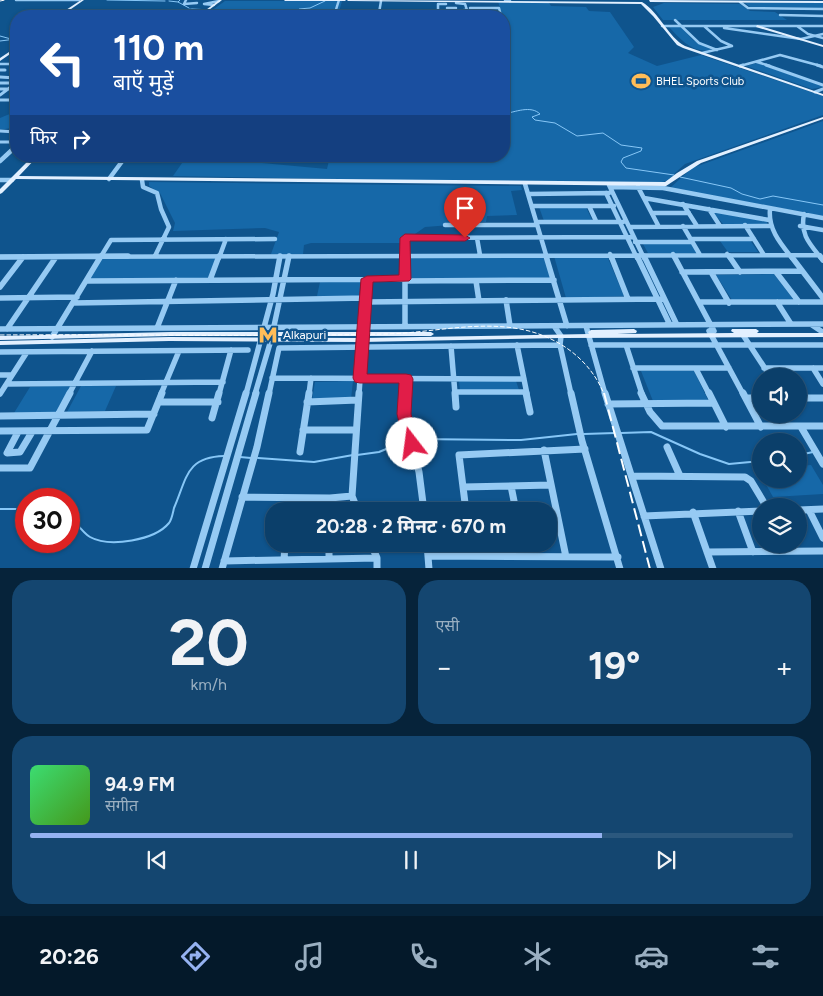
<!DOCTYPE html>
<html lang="hi">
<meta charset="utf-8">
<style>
body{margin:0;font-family:Figtree,"Noto Sans Devanagari",sans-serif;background:#144670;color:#f1f3f6;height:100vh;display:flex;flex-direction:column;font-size:19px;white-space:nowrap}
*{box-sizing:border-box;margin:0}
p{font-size:16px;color:#9aafc1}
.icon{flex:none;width:28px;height:28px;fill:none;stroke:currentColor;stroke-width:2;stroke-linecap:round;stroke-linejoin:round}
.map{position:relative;height:568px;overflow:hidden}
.sheet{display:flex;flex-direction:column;gap:12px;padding:12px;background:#06233a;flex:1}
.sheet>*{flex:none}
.guide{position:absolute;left:10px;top:10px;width:500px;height:152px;border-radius:20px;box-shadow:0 1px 4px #0004,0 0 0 1px #2b587e;background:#1a4fa0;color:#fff;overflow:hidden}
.fabs{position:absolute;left:752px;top:368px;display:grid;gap:10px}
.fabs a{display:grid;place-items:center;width:55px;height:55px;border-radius:50%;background:#0b3f6a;box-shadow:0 1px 4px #0004,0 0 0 1px #2b587e;font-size:25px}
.speed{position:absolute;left:15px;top:488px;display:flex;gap:10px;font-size:25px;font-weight:700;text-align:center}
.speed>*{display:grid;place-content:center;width:65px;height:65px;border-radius:50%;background:#0b3f6a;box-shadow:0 1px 4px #0004,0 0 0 1px #2b587e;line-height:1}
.speed .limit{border:8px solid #d22;background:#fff;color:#111}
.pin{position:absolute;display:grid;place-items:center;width:42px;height:42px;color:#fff;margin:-51px -21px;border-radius:50% 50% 50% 0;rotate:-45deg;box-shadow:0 0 5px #0007}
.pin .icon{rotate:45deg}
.me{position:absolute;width:55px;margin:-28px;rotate:345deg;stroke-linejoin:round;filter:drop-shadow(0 0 4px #0008)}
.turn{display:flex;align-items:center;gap:18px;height:105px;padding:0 20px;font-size:22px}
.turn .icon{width:65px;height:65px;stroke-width:2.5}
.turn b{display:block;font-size:35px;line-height:42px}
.then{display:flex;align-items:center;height:48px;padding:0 20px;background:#0003;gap:10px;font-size:19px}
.big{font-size:38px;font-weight:700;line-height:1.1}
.sheet .widget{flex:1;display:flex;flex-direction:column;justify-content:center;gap:8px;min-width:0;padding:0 18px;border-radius:20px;background:#144670}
.sheet .dial{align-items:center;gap:0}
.dial b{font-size:65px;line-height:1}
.song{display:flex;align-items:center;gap:15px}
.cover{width:60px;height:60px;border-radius:8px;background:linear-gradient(135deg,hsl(140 70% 55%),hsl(100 70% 35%))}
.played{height:5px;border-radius:2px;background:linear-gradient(90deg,#95b2f1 75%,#2b587e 75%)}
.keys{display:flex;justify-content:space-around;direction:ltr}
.heat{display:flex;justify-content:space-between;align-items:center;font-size:28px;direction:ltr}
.sheet .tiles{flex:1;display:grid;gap:12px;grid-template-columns:1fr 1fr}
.widget:last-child{grid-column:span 2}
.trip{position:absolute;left:265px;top:502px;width:292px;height:50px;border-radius:20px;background:#0b3f6a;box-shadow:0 1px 4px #0004,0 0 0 1px #2b587e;font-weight:700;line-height:50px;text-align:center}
.dock{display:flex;height:80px;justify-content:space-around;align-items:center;background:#04192a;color:#9aafc1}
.dock .icon{width:35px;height:35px}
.dock .current{color:#95b2f1}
.dock b{font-size:22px;color:#f1f3f6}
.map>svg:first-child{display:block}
</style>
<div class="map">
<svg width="823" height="569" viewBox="0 0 823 569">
<rect width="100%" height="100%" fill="#0f548d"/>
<path fill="#1668a8" d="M225,1H342L339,12H390L389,16H204Z
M498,1L549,3L551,6L586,7L589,11L610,12L634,47L628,53L657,66L701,55L823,96V115L685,164L675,173L672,178L663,182H514L173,176L187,156L327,169L330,156H504V16H502Z
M664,3L740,4L750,11L775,12L787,20H663L653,7Z
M745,3H823V8L750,7Z
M668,26H680L693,40L712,50C693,54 680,39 668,26Z
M757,63L823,86V87L812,89L746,66Z
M12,113H16V127L0,130V118Z
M823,121V216L670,188L692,168Z
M149,182L521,186L522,190L511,191L517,215L487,216L486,222H459L451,225L425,227L415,234L402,237L400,243H311L304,245L303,254H271L279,232L265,228L173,231L175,223L160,193L149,186Z
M539,207H586L592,220L544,221Z
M712,211L767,221V224H723Z
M750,240L758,252H728L720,241Z
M643,244H692L698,253H648Z
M543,255L552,279L410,280L409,257Z
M554,256H607L624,296L566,298Z
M218,257L210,278L87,279L99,258Z
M774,274L793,299L732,300L716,275Z
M361,280L359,296H317L320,282Z
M641,371H694L708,400L653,401Z
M353,381L351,399L312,400L315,382Z
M459,381H516L519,390H460Z
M71,385L58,412L14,413L30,387Z
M81,386H116L105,411L67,412Z
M811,465L823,485V494L773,497L763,479H799V466Z"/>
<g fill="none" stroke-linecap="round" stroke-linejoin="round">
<path stroke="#87c7f7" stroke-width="1" d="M107,0L165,1
M180,0L178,2L189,8
M169,1L178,2
M145,16L192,9L231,11L222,16
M299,16L304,15L297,14L299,9L310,8L325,1
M0,36L11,39
M0,41L16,39
M504,114C515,112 531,105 540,114L532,117L535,120L555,123L577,136L603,133L621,145L642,148L641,151L623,158L621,162L626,168L674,175
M680,177L731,188L742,194L760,199L773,196L823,205"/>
<path stroke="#87c7f7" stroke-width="2" d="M621,433L651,432L700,454L729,464L761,461
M584,434L615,433
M414,439L521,440L577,434
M357,455L379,452L408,440
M799,455L813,452
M240,457L251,458
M258,458L314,462L353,455
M0,509H18L26,513
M69,515C75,521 83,533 90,537C110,548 155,540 169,523C172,519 173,512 174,508C187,478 186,457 224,456"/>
<path stroke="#96caf3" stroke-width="2.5" d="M16,0H79
M186,0L184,4L197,3
M505,0L510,1
M740,2L748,8L823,9
M456,3L465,4L467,10H464
M446,4H438V12H467V10
M214,5L204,4L219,1
M447,8H456
M470,8H499L501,16
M359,14L379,13L381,1
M467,15H492
M780,15L823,16
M165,16L205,12
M334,16L339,0
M675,20L699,43L717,50
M662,26H823
M797,26L808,34L823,38
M724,28L801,39L823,34
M702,53L732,46L721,41L704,26
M757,62L770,66
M0,64H16
M740,66L780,55L821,66"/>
<path stroke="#96caf3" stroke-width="3" d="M766,65L823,85
M817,65L823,67
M740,66L743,65
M0,70H5
M0,77L16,78
M0,83H16
M0,89H16
M815,92L823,89
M0,95L16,83
M0,100H16
M0,131L16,132
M0,142H16
M11,150L16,146"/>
<path stroke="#96caf3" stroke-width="4.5" d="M0,161L13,149
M109,179L126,156
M0,180H12
M142,180L143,187L157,193L161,209L169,227L155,256
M525,184L547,258
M609,185L644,258
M610,187L663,188L823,218
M638,187L659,227
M606,193L637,258
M528,194L609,193
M644,198L769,220
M683,204L697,226
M532,206H614
M589,206L596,221
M709,209L720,226
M770,209C768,229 780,243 792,258
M652,213H689
M804,214C800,234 809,243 821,258
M536,222H623
M445,225H464
M745,225L764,255
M683,226L700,255
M800,226L823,230
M630,227L771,226
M465,238L464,225H537
M477,238L480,255
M691,239H754
M635,242H692
M610,254L611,258
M673,254L675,258
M727,254L730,258
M0,257L819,255
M100,258L111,240L275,239
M219,258L226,239
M405,258V238L633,237"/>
<path stroke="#96caf3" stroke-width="5.5" d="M405,256V326
M546,256L567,326
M611,256L628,299
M637,256L670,325
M644,256L677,325
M674,256L714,331
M729,256L740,272
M791,256L823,298
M820,256L823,260
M0,257L128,256
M682,272L802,271
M711,272L729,303
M776,272L799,302
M210,280L219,256
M87,281L405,279
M405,281L554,280
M476,281L479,301
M0,287L23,257
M0,298L77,297
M506,300L510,326
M365,302L664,299
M700,302H823
M777,302L791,324
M73,303L366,298
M812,325L821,331
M554,326L561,336L560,345L571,394
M586,326L605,394
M157,328L176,280
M0,329L823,324
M7,329L56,257
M709,331L743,394
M743,335L770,376
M52,337L101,256
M517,345L527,394
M591,345H823
M626,345L642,394
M451,346L455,394
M0,352L248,350
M633,368H729
M764,368H823
M813,368L823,384
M696,369L709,394
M0,375H12
M272,378L524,379
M7,384L223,382
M455,392H526
M0,394L27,352
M69,394L92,351
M161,394L179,351
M219,394L231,350
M246,394L273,294L280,256
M255,394L271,340L289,256
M269,394L279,348L560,345
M309,394L311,378
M359,394L367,279
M406,394L407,379"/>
<path stroke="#96caf3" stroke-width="7" d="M406,393L404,414L419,472L424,511
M455,393L456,407
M526,393L530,412
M571,393L582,441L620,569
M605,393L661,569
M641,393L650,412L662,426H823
M709,393L726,427
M743,393L761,427
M746,398H761
M799,398H823
M159,402H218
M307,402L358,400
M608,404L713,403
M0,416L154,414
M212,418L219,393
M801,427L823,464
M303,430H356
M0,431L147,430L162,393
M18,432L7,453L20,452L32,432
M667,447L680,476
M544,450L566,557
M300,452L309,393
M0,468H30L70,393
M633,476L745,477L751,481L766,506
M511,486L516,511
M463,487L551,485
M352,496L359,393
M242,497L330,498L352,496L358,511
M799,510L823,509
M809,510L823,538
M288,511L289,498
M329,511L330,498
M466,511L459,455L585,449
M738,511L753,552
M693,512L713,569
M644,516L761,511
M329,544V559
M371,544L377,558V569
M427,544L429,569
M471,544L473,556
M707,552L823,551
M428,556L618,557
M284,560L285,544
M224,561L377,558
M193,569L246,393
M205,569L256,393
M222,569L257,447L269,393"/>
<path fill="#e2f0ff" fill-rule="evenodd" d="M81,0H84L61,16H57Z
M219,0H222L201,16H198Z
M284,0H346L345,1H285Z
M347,0L642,2C659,12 669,38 685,46L823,94V96L683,48L677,45L653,16L641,4L348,1Z
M649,0L823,1V3L650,2Z
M757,25L823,45V47L756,27Z
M15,48H16V50L0,61V58Z
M823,117V119L701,163L666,186L16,179L2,193L0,194V189L33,156H38L19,176L665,182L677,173L697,161Z
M634,329L637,331L636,333L617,334L734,333L731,331L732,329H756L759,331L757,333H823V337L561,338L362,342L169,341L0,345V341L169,337L362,338L589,334L588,332L591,330Z
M171,332H431L434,334L431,336H171L0,340V336Z"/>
<path stroke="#fff" stroke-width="1" stroke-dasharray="4.5 2" stroke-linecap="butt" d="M0,1L5,0
M0,335C129,334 257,337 386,334C433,333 482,319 529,331C563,340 591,362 604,394"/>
<path stroke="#fff" stroke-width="2" stroke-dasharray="12 5" stroke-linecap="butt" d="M604,393L650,569"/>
</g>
<path fill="#e11d48" stroke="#92132f" d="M405,234L465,235L470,238L465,241H410L411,279L409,281L373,282L367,374H406L411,375L413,379L411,414L419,444L417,448L412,449L407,448L404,444L397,414L399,383H360L355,382L353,378L361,279L367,276L399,275L400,238Z"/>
<defs>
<g id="stadium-bare" transform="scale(1.5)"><path d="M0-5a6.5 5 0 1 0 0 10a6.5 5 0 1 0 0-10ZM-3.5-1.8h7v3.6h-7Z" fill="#ffbd58" stroke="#0f548d" stroke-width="2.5" paint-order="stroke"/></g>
<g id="metro-bare" transform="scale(1.5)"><path d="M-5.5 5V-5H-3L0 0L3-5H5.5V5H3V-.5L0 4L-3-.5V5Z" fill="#ffbd58" stroke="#0f548d" stroke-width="2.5" paint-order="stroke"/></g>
</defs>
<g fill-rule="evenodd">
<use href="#stadium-bare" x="641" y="81"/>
<use href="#metro-bare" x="268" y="335"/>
</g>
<g text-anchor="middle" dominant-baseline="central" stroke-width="5" stroke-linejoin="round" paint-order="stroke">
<g font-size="11" fill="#fff" stroke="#0f548d" text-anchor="start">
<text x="656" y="81">BHEL Sports Club</text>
</g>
<g font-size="12" fill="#fff" stroke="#0f548d" text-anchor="start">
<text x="283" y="335">Alkapuri</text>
</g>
</g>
</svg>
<div class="fabs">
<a><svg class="icon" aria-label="sound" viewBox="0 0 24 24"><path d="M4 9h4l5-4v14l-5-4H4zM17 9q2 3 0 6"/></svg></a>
<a><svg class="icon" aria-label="search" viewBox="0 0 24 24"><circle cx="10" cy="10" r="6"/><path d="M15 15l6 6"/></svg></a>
<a><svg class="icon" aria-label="layers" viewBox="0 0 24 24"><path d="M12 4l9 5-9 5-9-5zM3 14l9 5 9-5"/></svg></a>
</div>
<div class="speed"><div class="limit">30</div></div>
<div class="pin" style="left:465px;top:238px;background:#d93025"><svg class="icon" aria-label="arrive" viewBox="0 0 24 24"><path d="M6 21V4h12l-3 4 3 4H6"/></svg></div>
<svg class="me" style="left:412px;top:444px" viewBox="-20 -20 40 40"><circle r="19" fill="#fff"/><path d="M0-13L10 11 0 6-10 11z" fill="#e11d48"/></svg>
<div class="trip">20:28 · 2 मिनट · 670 m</div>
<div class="guide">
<div class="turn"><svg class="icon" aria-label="left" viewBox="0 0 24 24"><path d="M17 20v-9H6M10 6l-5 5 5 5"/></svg><div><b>110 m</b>बाएँ मुड़ें</div></div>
<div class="then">फिर<svg class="icon" aria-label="right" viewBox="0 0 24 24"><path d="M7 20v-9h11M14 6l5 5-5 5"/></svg></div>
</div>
</div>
<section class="sheet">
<div class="tiles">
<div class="widget dial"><b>20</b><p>km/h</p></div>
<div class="widget"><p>एसी</p>
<div class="heat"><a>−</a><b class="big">19°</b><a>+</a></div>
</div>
<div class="widget">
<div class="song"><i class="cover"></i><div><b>94.9 FM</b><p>संगीत</p></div></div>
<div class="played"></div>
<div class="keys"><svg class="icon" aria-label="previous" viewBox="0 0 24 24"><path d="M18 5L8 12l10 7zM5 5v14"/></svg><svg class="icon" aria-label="pause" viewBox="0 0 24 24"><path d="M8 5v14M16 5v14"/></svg><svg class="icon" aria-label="next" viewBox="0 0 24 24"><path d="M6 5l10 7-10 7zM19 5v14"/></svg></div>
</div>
</div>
</section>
<nav class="dock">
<b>20:26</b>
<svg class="icon current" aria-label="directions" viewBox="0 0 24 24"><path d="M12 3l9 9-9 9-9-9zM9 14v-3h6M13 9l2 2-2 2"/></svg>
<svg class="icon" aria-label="music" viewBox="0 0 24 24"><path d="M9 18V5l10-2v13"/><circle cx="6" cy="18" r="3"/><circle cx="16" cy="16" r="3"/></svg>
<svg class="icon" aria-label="phone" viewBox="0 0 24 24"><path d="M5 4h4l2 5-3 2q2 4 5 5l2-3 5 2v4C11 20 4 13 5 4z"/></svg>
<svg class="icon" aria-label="climate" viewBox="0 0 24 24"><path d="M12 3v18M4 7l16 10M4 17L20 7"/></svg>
<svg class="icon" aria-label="car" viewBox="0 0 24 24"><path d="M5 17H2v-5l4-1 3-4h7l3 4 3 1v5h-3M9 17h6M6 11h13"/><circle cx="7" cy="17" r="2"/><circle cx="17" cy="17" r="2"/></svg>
<svg class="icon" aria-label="filters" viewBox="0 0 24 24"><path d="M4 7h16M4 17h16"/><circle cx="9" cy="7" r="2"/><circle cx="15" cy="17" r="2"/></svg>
</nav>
